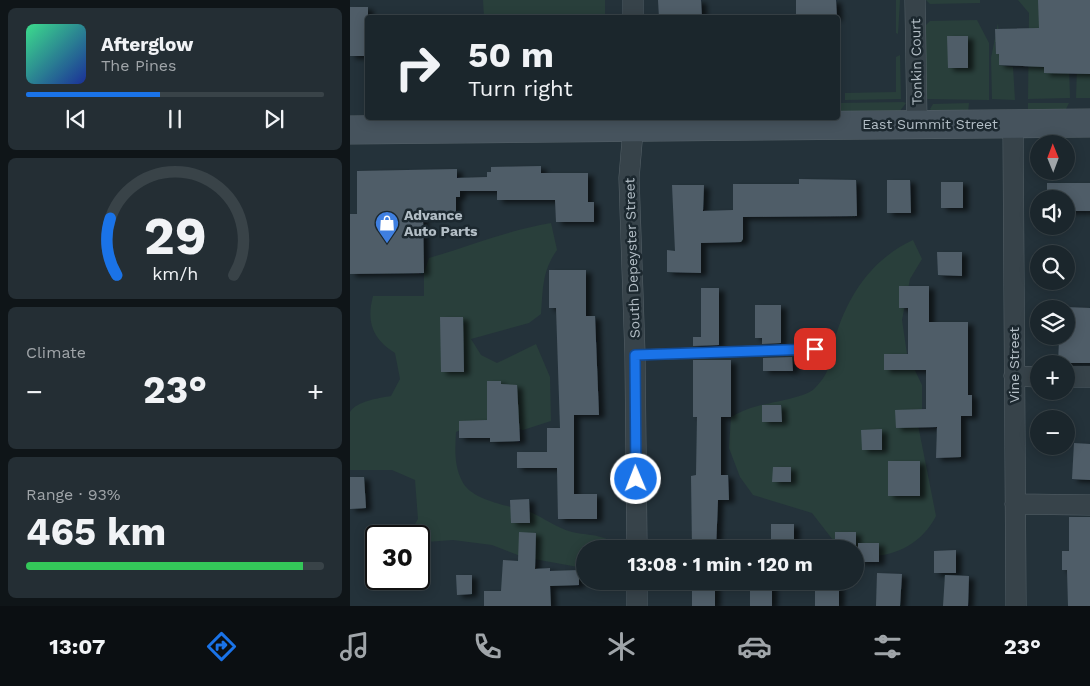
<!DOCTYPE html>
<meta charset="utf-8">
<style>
body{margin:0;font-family:"Work Sans",sans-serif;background:#242e34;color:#f1f3f6;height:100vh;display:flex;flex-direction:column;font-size:19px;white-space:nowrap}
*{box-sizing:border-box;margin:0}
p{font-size:16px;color:#a0a5a9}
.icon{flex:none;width:28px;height:28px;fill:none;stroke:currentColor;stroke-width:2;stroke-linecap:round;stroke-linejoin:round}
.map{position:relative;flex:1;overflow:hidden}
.drawer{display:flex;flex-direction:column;gap:8px;padding:8px;background:#0f1518;width:350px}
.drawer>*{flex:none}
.top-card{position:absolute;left:15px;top:15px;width:475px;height:105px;border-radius:5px;box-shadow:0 2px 12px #0003,0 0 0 1px #394348;background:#1b262c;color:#f1f3f6;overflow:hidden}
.needle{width:32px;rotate:359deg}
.buttons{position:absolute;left:680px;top:135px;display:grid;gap:10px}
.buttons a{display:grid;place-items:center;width:45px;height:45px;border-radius:50%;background:#1b262c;box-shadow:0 2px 12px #0003,0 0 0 1px #394348;font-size:25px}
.speed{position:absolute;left:15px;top:525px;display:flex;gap:10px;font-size:25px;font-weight:700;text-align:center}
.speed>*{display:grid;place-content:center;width:65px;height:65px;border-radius:50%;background:#1b262c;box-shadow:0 2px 12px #0003,0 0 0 1px #394348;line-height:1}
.speed .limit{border:2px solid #111;border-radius:8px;background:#fff;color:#111}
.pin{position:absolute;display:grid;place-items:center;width:42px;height:42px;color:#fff;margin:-21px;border-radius:10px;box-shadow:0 2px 8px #0006}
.me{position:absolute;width:55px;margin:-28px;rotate:359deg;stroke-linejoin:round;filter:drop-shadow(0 0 4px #0008)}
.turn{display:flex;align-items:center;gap:18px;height:105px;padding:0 20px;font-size:22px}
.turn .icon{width:65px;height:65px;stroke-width:2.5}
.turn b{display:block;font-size:35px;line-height:42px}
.big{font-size:38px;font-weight:700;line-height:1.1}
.drawer .tile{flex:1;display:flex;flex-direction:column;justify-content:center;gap:8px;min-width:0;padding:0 18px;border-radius:8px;background:#242e34}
.drawer .dial{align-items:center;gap:0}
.dial svg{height:130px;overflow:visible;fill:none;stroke:#394348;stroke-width:7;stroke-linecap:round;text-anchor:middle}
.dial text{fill:#f1f3f6;stroke:none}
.song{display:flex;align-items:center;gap:15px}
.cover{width:60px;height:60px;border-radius:8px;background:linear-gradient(135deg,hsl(150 70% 55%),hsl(230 70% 35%))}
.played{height:5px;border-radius:2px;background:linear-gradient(90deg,#1a73e8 45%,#394348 45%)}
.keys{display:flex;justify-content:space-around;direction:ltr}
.heat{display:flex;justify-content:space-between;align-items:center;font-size:28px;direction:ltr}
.charge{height:8px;border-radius:4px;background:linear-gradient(90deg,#34c759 93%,#394348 0)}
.trip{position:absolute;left:226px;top:540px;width:288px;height:50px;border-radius:25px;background:#1b262c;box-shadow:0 2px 12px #0003,0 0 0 1px #394348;font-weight:700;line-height:50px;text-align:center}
.menu{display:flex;height:80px;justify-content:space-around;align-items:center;background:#0b0f12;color:#a0a5a9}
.menu .icon{width:35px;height:35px}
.menu .selected{color:#1a73e8}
.menu b{font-size:22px;color:#f1f3f6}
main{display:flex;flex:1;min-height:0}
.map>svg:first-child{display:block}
</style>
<main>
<section class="drawer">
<div class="tile">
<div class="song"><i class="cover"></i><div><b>Afterglow</b><p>The Pines</p></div></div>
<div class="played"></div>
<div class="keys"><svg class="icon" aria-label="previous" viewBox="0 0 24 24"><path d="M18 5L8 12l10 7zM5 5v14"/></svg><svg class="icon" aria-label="pause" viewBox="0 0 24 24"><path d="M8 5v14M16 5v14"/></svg><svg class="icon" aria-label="next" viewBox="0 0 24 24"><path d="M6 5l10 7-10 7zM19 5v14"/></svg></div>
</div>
<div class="tile dial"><svg viewBox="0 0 100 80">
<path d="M14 69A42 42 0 1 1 86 69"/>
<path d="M14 69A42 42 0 0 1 10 34" stroke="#1a73e8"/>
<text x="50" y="56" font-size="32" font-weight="700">29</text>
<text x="50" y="72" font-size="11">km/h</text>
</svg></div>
<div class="tile"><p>Climate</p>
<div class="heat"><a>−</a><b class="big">23°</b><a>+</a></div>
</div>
<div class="tile"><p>Range · 93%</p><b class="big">465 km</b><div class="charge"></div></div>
</section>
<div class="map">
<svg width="740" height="606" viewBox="0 0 740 606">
<defs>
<filter id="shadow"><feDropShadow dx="5.5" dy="3" stdDeviation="2.5" flood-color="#0009"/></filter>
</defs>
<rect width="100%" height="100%" fill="#24323a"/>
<path fill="#293f3b" d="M133,0H255V17H134Z
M546,0H550L548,34L546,33Z
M576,0H630V3L580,4Z
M668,0H695L694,73H715L719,66L720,98L678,99L679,13Z
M740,16V98H726L727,66Z
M627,20L639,43V100L576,99V25L580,21Z
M648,23L649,42H645L646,53L649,54V65L663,67L665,100L642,99L641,58Z
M550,55L551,99L495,100V93L546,92V57Z
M488,103L553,102L556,103L549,112L488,114Z
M619,103L618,113L582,111L580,109L583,104Z
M678,103H719L715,111H678Z
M201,223L207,250C192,271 193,289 191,314L179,323L121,339L131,355L147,363L186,344L200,377L201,421L173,430L132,420L106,432C105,450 104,465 112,481C121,501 161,506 180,512C194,518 207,528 222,532C235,535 246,534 259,540L258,549H235V562L228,567L173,557L142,545L103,540L76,542L69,540V536H58L68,519L65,480L42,470H0V412C7,401 29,398 41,396L50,379L45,353C23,339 16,323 23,296H74V273L79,258C120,246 159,230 201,223Z
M563,240L572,259L560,279L552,320L557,354L572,385V409L568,425L586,516C571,546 538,561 505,555V549H490L462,513L403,495L390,477L379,448L381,417C386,414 392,411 398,409C413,403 453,399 464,389C484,369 477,362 485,338C498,295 522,259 563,240Z"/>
<path fill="#4f5d68" filter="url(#shadow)" d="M308,0H351L352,18H309Z
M446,0H486L487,18H446Z
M688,0H740V74L694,73V67L649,65V54H646L645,29L689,28Z
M0,7H18V56H0Z
M597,36H618V68H598Z
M191,166V173H238V202H244V222H206L205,200H147V191H110V197H106V215H73L74,273L0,274V214H7V171L107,169V178L137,177V172H141V167Z
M449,179L506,180L507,216L393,217V239L391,242L351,243V273L317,272V250L325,251L322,185H354L353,211L383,210V184H449Z
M537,180H560L561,213H537Z
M591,182H613V208H591Z
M697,183H740V211H716V199H697Z
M587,252H612V276L588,275Z
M199,270H236V316H245L249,415H224V494H247V519H208L207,468H167V452H197V428H210L206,308H199Z
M549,286H579V322H618V395H622V416H611V457L586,458L587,427L546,428L545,410L576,409V370H534V354H558V308H549Z
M351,288H369V345L343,346V337H351Z
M405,305H431V343L412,344V338H405Z
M716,307L740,308V363H708L709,340H716Z
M90,317H113L114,372H91Z
M442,357L443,371H413V358Z
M343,360H381V417H371V475H378L379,500H368L366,549L342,548L341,476L346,475L347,417H343Z
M137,381H151V384L167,385L170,441L140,442V438H109V421L137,420Z
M412,405H431L432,422H412Z
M532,429V450H512L511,430Z
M724,443L740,444V480L722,479Z
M538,461H570V496H538Z
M423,467H441V482H422Z
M0,477H14L16,508L0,509Z
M179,499L180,523H161L160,500Z
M719,517H740V606H718L717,570H712V551H719Z
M421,524H444V549H421Z
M169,532L186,533L185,569L200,568V571L229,570V585L200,586L201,606H134V591H151L153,560L168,561Z
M485,532H506V549H485Z
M508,543H529V562H508Z
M606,550V573H584V551Z
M527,573L552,574L550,606H526Z
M106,575H122V594L107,595Z
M595,575L619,576L618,606H593Z
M342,581H365V606H342Z
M400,581H422V606H400Z
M465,585H489V606H465Z"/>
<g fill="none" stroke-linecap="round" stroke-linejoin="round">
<g stroke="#556168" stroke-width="11">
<path id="lane" d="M285,355L465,349"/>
</g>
<g stroke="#556168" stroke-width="21">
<path id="street" d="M283,0V18
M565,0L567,124
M284,118L279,178L285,355L287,549
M663,124L666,606
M664,376L689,377
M716,377H740
M665,504L740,505
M287,581V606"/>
</g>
<g stroke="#556168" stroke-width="29">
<path id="secondary" d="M0,130L740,123"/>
</g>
<use href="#lane" stroke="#37434a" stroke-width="10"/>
<use href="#street" stroke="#37434a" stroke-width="20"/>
<use href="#secondary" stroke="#46535d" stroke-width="28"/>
</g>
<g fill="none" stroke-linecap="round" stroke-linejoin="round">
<g stroke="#114b97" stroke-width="12">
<path id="route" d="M286,479L285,355L465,349"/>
</g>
<use href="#route" stroke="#1a73e8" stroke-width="9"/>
</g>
<defs>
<g id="shop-pin" transform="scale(1.25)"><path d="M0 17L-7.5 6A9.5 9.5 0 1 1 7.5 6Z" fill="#3f7fe0" stroke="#1c282f"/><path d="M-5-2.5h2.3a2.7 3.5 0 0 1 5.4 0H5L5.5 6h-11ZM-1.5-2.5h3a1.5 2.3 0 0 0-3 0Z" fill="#fff"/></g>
</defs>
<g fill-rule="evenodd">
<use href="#shop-pin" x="37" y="223"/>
</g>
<g text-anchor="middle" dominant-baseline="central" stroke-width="5" stroke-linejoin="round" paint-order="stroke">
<g font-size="14" fill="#b3bec6" stroke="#1c282f">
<text transform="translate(566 62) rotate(-91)">Tonkin Court</text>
<text x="580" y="124">East Summit Street</text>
<text transform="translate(282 258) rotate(-92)">South Depeyster Street</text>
<text transform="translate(664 365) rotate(-90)">Vine Street</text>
</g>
<g font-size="14" font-weight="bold" fill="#b3bec6" stroke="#1c282f" text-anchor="start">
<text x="54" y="215">Advance<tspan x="54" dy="16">Auto Parts</tspan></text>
</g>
</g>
</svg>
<div class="buttons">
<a><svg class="needle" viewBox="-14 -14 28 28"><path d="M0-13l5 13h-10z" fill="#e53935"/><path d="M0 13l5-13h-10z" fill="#a0a5a9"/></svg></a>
<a><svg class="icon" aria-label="sound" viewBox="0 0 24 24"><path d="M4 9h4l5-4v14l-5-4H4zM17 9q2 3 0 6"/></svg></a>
<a><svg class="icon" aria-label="search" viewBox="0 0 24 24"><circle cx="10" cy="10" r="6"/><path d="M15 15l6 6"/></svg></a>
<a><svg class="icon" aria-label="layers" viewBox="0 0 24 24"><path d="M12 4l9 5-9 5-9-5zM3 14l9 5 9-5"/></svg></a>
<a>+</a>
<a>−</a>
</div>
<div class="speed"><div class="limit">30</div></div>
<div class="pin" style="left:465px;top:349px;background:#d93025"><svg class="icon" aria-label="arrive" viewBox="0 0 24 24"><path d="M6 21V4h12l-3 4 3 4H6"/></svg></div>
<svg class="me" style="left:286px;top:479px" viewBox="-20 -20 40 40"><circle r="17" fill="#1a73e8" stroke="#fff" stroke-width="3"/><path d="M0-11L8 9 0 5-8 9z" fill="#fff"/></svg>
<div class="trip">13:08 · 1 min · 120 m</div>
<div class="top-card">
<div class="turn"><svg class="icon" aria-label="right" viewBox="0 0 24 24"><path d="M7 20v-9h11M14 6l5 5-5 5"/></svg><div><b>50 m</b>Turn right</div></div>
</div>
</div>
</main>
<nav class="menu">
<b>13:07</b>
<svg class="icon selected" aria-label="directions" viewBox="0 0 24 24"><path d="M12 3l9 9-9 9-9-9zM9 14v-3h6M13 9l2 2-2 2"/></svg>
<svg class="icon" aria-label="music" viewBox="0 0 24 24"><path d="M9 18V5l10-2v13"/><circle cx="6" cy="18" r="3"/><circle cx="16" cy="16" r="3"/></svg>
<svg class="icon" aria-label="phone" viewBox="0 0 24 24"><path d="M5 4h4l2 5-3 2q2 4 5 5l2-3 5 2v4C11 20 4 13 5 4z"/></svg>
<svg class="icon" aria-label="climate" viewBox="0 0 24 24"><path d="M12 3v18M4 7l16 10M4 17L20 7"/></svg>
<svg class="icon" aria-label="car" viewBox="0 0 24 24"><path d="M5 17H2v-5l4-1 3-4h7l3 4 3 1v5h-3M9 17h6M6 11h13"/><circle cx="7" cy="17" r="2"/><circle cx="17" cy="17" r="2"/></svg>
<svg class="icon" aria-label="filters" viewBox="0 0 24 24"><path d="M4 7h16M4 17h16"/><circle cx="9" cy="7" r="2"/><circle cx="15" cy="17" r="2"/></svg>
<b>23°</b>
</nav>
